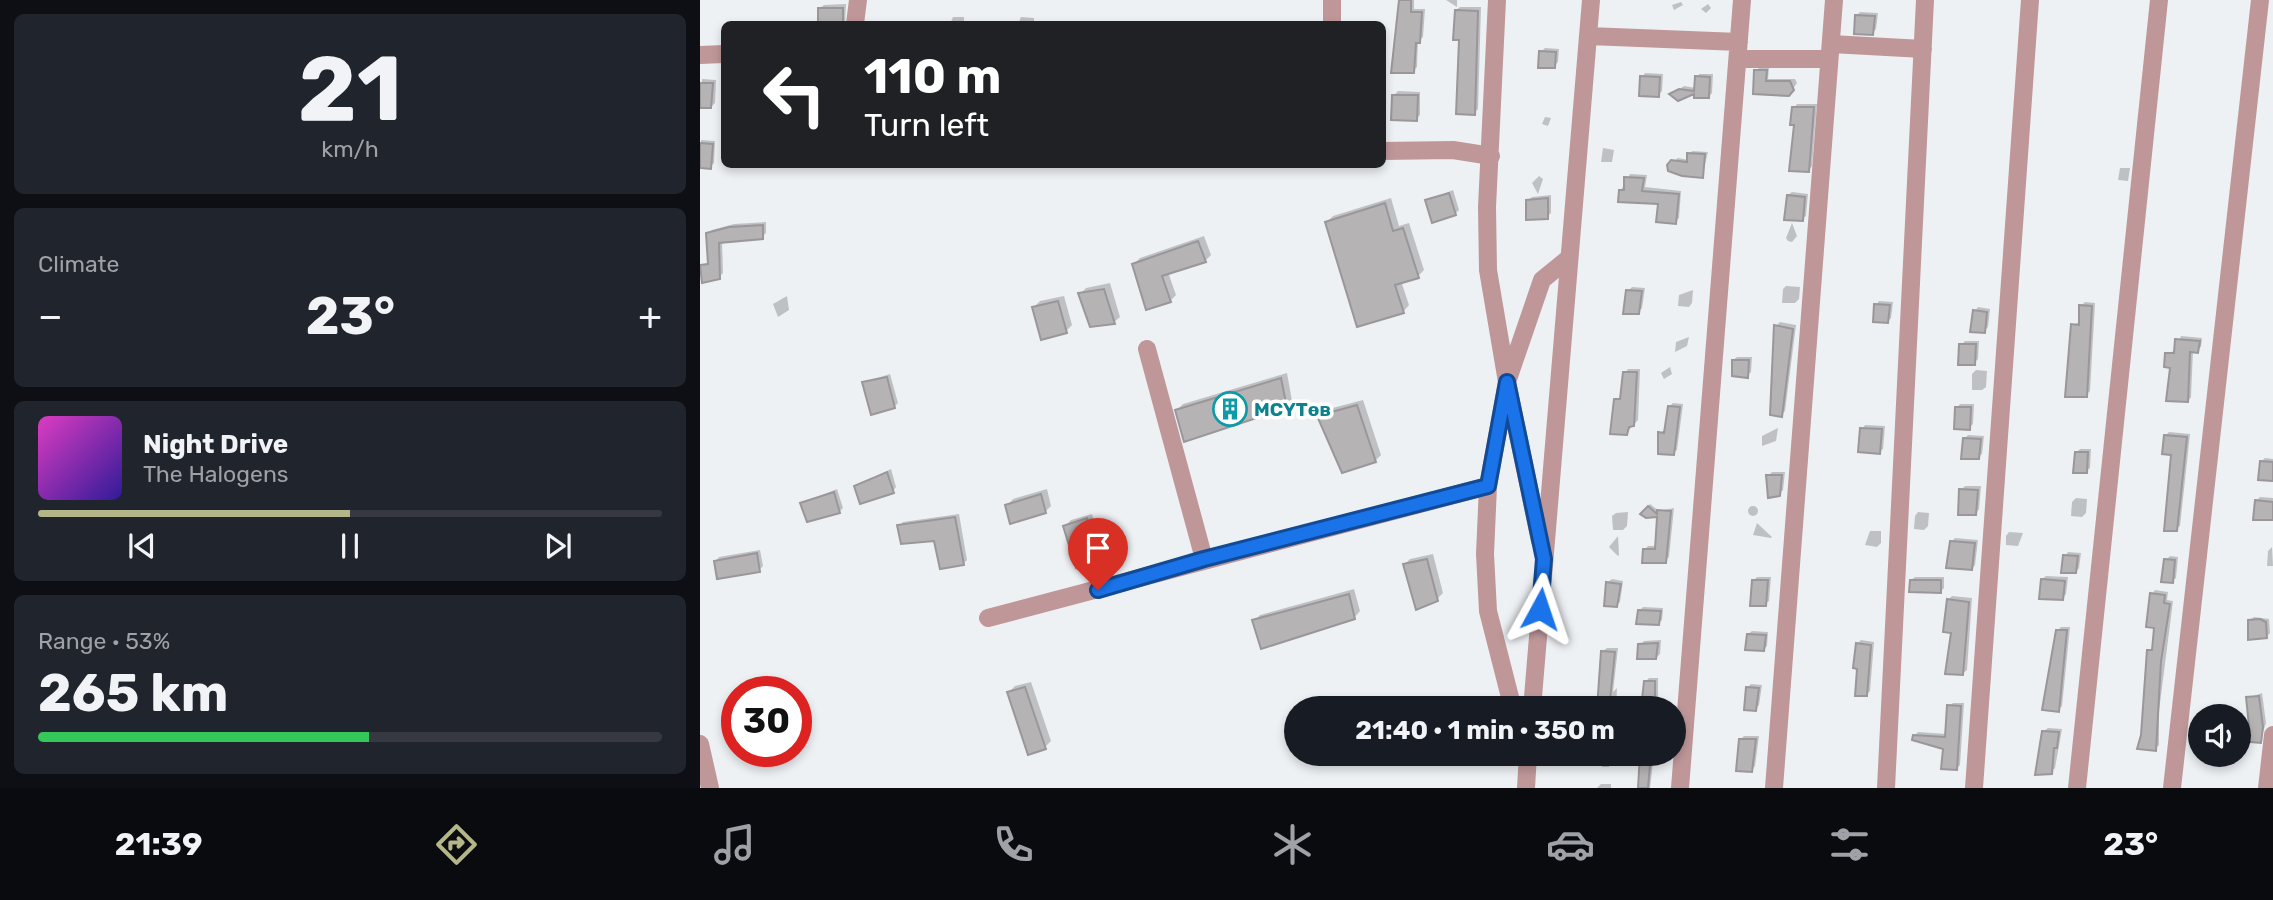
<!DOCTYPE html>
<meta charset="utf-8">
<style>
body{margin:0;font-family:Rubik,sans-serif;background:#20242c;color:#f1f3f6;height:100vh;display:flex;flex-direction:column;font-size:26px;white-space:nowrap}
*{box-sizing:border-box;margin:0}
p{font-size:23px;color:#9ea1a6}
.icon{flex:none;width:38px;height:38px;fill:none;stroke:currentColor;stroke-width:2;stroke-linecap:round;stroke-linejoin:round}
.map{position:relative;flex:1;overflow:hidden}
.details{display:flex;flex-direction:column;gap:14px;padding:14px;background:#0d0f14;width:700px}
.details>*{flex:none}
.hud{position:absolute;left:21px;top:21px;width:665px;height:147px;border-radius:10px;box-shadow:0 4px 10px #0003;background:#202124;color:#fff;overflow:hidden}
.fabs{position:absolute;left:1488px;top:704px;display:grid;gap:14px}
.fabs a{display:grid;place-items:center;width:63px;height:63px;border-radius:50%;background:#171b24;box-shadow:0 4px 10px #0003;font-size:35px}
.speed{position:absolute;left:21px;top:676px;display:flex;gap:14px;font-size:35px;font-weight:700;text-align:center}
.speed>*{display:grid;place-content:center;width:91px;height:91px;border-radius:50%;background:#171b24;box-shadow:0 4px 10px #0003;line-height:1}
.speed .limit{border:10px solid #d22;background:#fff;color:#111}
.pin{position:absolute;display:grid;place-items:center;width:60px;height:60px;color:#fff;margin:-72px -30px;border-radius:50% 50% 50% 0;rotate:-45deg;box-shadow:0 0 7px #0007}
.pin .icon{rotate:45deg}
.me{position:absolute;width:77px;margin:-38px;rotate:5deg;stroke-linejoin:round;filter:drop-shadow(0 0 5px #0008)}
.turn{display:flex;align-items:center;gap:24px;height:147px;padding:0 28px;font-size:32px}
.turn .icon{width:91px;height:91px;stroke-width:2.5}
.turn b{display:block;font-size:49px;line-height:60px}
.big{font-size:52px;font-weight:700;line-height:1.1}
.details .widget{flex:1;display:flex;flex-direction:column;justify-content:center;gap:10px;min-width:0;padding:0 24px;border-radius:10px;background:#20242c}
.details .dial{align-items:center;gap:0}
.dial b{font-size:91px;line-height:1}
.song{display:flex;align-items:center;gap:21px}
.cover{width:84px;height:84px;border-radius:10px;background:linear-gradient(135deg,hsl(310 70% 55%),hsl(250 70% 35%))}
.played{height:7px;border-radius:4px;background:linear-gradient(90deg,#b4b589 50%,#363941 50%)}
.keys{display:flex;justify-content:space-around;direction:ltr}
.heat{display:flex;justify-content:space-between;align-items:center;font-size:38px;direction:ltr}
.charge{height:10px;border-radius:5px;background:linear-gradient(90deg,#34c759 53%,#363941 0)}
.trip{position:absolute;left:584px;top:696px;width:402px;height:70px;border-radius:35px;background:#171b24;box-shadow:0 4px 10px #0003;font-weight:700;line-height:70px;text-align:center}
.menu{display:flex;height:112px;justify-content:space-around;align-items:center;background:#090b0e;color:#9ea1a6}
.menu .icon{width:49px;height:49px}
.menu .selected{color:#b4b589}
.menu b{font-size:32px;color:#f1f3f6}
main{display:flex;flex:1;min-height:0}
.map>svg:first-child{display:block}
</style>
<main>
<section class="details">
<div class="widget dial"><b>21</b><p>km/h</p></div>
<div class="widget"><p>Climate</p>
<div class="heat"><a>−</a><b class="big">23°</b><a>+</a></div>
</div>
<div class="widget">
<div class="song"><i class="cover"></i><div><b>Night Drive</b><p>The Halogens</p></div></div>
<div class="played"></div>
<div class="keys"><svg class="icon" aria-label="previous" viewBox="0 0 24 24"><path d="M18 5L8 12l10 7zM5 5v14"/></svg><svg class="icon" aria-label="pause" viewBox="0 0 24 24"><path d="M8 5v14M16 5v14"/></svg><svg class="icon" aria-label="next" viewBox="0 0 24 24"><path d="M6 5l10 7-10 7zM19 5v14"/></svg></div>
</div>
<div class="widget"><p>Range · 53%</p><b class="big">265 km</b><div class="charge"></div></div>
</section>
<div class="map">
<svg width="1573" height="788" viewBox="0 0 1573 788">
<rect width="100%" height="100%" fill="#eef1f4"/>
<path fill="#0003" d="M701,0H714V9H725L723,37L718,41L717,67L713,71Z
M746,0H757V7Z
M981,2L983,5L974,10L972,5Z
M146,4L145,24H120V8L124,5Z
M1008,4L1011,8L1006,13L1001,9Z
M760,7H781L778,109L774,113L756,10Z
M1160,12L1178,13L1176,29L1172,33L1156,16Z
M253,17H264V24H250Z
M321,17L334,18V24H318Z
M845,48L859,49L858,62L854,66L841,52Z
M1059,68H1069L1068,79H1095L1097,83L1092,90L1055,92V71Z
M945,73L963,74L962,91L958,95L942,77Z
M999,74H1013L1012,93L1009,96L996,91L972,94L984,86L996,88Z
M2,79L16,80L15,103L11,107L0,106Z
M698,91L720,92V115L716,119L694,95Z
M1097,104H1117L1112,166L1109,170L1096,123L1094,108Z
M845,117L851,118L848,126L842,124Z
M1,140L15,141L14,163L10,167L0,166Z
M903,148L914,150L912,162H901Z
M992,151L1008,152L1002,176L970,164L978,158L989,160Z
M1420,168H1430L1428,181L1418,180Z
M930,174L947,175L945,187L981,191L979,218L975,222L960,203L921,190Z
M839,176L843,179L838,194L832,183Z
M753,190L759,210L755,214L727,201Z
M1092,192L1108,194L1106,216L1102,219L1088,195Z
M851,195V213L847,217L828,201L832,197Z
M691,198L699,226L709,223L724,270L718,276L701,281L709,305L703,312L627,222L633,216Z
M66,222V233L62,237L22,241L23,273L19,277L1,266L9,262L8,234L12,230L34,224Z
M1092,223L1097,236L1092,242L1088,241L1086,238Z
M504,236L511,255L505,261L468,272L476,295L470,301L434,264L440,258Z
M410,283L420,317L414,322L380,294L386,288Z
M1086,286L1100,287L1099,299L1095,303H1082L1083,289Z
M932,287L945,288L942,308L938,312L928,291Z
M993,290L992,303L989,307L978,306L979,295Z
M87,296L89,310L78,317L73,304Z
M364,296L372,325L366,331L334,307L340,301Z
M1179,301L1193,302L1191,318L1187,322L1176,305Z
M1385,302L1395,303L1390,391L1386,395L1373,325L1381,321V306Z
M1278,307L1290,309L1288,327L1284,331L1275,311Z
M1080,322L1096,325L1085,411L1081,415L1076,326Z
M1481,336L1502,338L1501,347L1493,351L1491,397L1488,401L1467,354L1476,350Z
M989,337L987,346L975,352L976,342Z
M1265,341H1279L1278,359L1274,363L1261,345Z
M1037,357H1052L1051,372L1047,376L1033,360Z
M970,367L972,374L964,379L961,373Z
M928,369H940L938,420L926,433L915,400L922,396L925,373Z
M1276,370L1287,371L1286,387L1282,390H1272V374Z
M587,373L592,401L586,407L477,410L483,404Z
M190,374L198,403L194,407L164,382Z
M663,400L681,455L675,461L619,416L625,410Z
M973,403L983,404L977,450L973,453L960,433L966,429L969,407Z
M1260,404H1274L1273,424L1269,428L1257,408Z
M1165,425L1185,426L1183,449L1179,452L1162,429Z
M1078,428L1076,441L1062,446V436Z
M1469,432L1490,434L1480,526L1476,529L1473,453L1465,436Z
M1268,435L1284,436L1282,454L1278,457L1264,439Z
M1380,449H1391L1390,468L1386,471L1376,453Z
M1565,458L1573,459V479L1561,462Z
M191,469L196,487L193,491L156,486Z
M1072,472H1085L1083,490L1079,494L1068,476Z
M1265,486H1281L1279,509L1276,513L1261,490Z
M137,489L143,508L139,512L102,503Z
M347,489L351,506L345,512L307,506L313,499Z
M1560,497L1573,498V519L1556,501Z
M1376,498L1387,499L1386,513L1382,517L1371,516L1372,502Z
M950,504L959,511L974,508L969,557L965,561L945,549L948,546H957L958,515L946,508Z
M1048 511a5 5 0 1 1 10 0a5 5 0 1 1-10 0Z
M928,512L927,526L923,530H913L912,516L916,513Z
M1218,512L1229,513L1228,526L1224,530L1214,529L1215,516Z
M259,514L267,560L263,564L236,539L199,526L203,522Z
M392,514L401,554L395,560L365,526L371,520Z
M1057,523L1072,537L1071,538L1053,535Z
M1170,531H1181V543L1177,547L1165,545Z
M1309,532L1323,533L1318,546L1306,545V536Z
M918,536L919,555L918,556L909,547Z
M1255,538L1278,540L1275,565L1272,569L1251,542Z
M1572,547L1573,566H1567L1568,551Z
M60,550L63,566L59,570L16,561L19,557Z
M1368,552L1381,553L1379,568L1376,572L1365,556Z
M733,554L743,593L737,599L704,565L710,559Z
M1470,556L1478,557L1476,578L1472,581L1466,560Z
M1346,576L1368,577L1366,594L1363,598L1342,579Z
M1057,577H1071L1069,601L1065,604L1054,580Z
M1215,577H1244V588L1240,592L1211,580Z
M912,579L923,581L920,602L916,605L908,582Z
M654,589L660,611L654,618L554,621L560,615Z
M1455,590L1468,592L1467,600L1473,601L1459,711V745L1455,749L1443,735L1448,651L1454,647L1456,626L1452,594Z
M1252,596L1272,598L1267,670L1263,673L1248,600Z
M943,607L963,608L962,620L958,623L939,611Z
M1554,617L1569,619L1570,633L1566,637L1550,620Z
M1361,627H1370L1362,706L1358,710L1357,631Z
M1052,631L1068,632L1067,646L1063,650L1048,634Z
M961,640L960,654L956,658L940,645L944,641Z
M1161,640L1174,642L1170,691L1166,695L1158,667L1157,644Z
M907,648H918L913,692L917,688L916,709H903V651Z
M949,678H958V697L954,700L945,682Z
M331,682L351,741L345,747L309,692L315,686Z
M1051,684L1062,685L1059,705L1055,709L1047,688Z
M1562,693L1566,723L1560,741L1542,726L1550,723L1548,698Z
M1253,703H1264L1260,765L1256,769L1245,748L1214,736L1218,732L1247,734L1249,706Z
M1348,728L1362,729L1355,768L1351,772L1344,731Z
M1044,736H1059L1055,766L1052,770L1040,740Z
M902,754H914L909,767H902Z
M942,754H954L950,788H940Z
M901,784H911V788H897Z"/>
<path fill="#b6b3b5" stroke="#9a9699" stroke-width="2" d="M699,0H711V12H722L720,43H716L714,73H691Z
M118,8H143V24H118Z
M755,10L778,11L775,115L756,114L759,40H753Z
M1155,15L1175,16L1173,35L1154,34Z
M839,51L856,52L855,68H838Z
M1054,70H1067L1066,81H1090L1094,90L1089,96L1053,94Z
M940,76L960,77L959,97L939,96Z
M995,76L1010,77L1009,98H994V94L978,101L969,94L979,89L994,91Z
M0,83H13L11,108H0Z
M692,95H718L717,121L691,120Z
M1092,107H1114L1109,172L1089,171L1094,125H1090Z
M0,143L13,144L11,169L0,168Z
M987,153L1005,154L1003,178L982,176L968,171L967,165L971,160L987,162Z
M924,177L944,178L942,191L979,194L976,224L956,222L958,204L918,202L919,190H924Z
M749,193L756,215L732,223L725,200Z
M1087,195L1105,197L1103,221L1084,220Z
M848,198V219L826,220V200Z
M685,203L693,231L703,228L719,278L695,285L704,313L657,327L625,222Z
M63,225V239L19,243L20,279L2,283L0,265L8,264L6,233L29,227Z
M498,241L506,262L462,276L471,302L446,310L432,264Z
M404,289L415,324L390,327L378,293Z
M926,290L942,291L939,314H923Z
M358,301L367,333L341,340L332,307Z
M1174,304L1190,305L1188,323L1173,322Z
M1379,305L1392,306L1387,397H1365L1371,324L1379,325Z
M1273,310L1287,312L1285,333L1270,332Z
M1074,325L1093,329L1082,417L1070,415Z
M1475,339L1500,341L1498,353L1490,352L1488,402L1466,401L1470,368L1464,367L1465,353H1474Z
M1259,344H1276L1275,365H1258Z
M1032,360H1049L1048,378L1032,376Z
M923,372H937L934,426L929,427L927,435L910,434L914,399H920Z
M187,377L195,408L171,415L162,382Z
M581,378L587,408L484,442L475,410Z
M657,405L676,462L642,473L617,416Z
M968,406L980,407L974,455L958,454V432L964,433Z
M1255,407H1271L1270,430L1254,429Z
M1160,428L1182,429L1180,454L1158,452Z
M1464,435L1487,437L1477,531H1464L1471,455L1462,454Z
M1263,438L1281,439L1279,459H1261Z
M1375,452H1388L1387,473H1373Z
M1560,461L1573,462V481L1558,480Z
M187,472L194,493L160,504L154,486Z
M1066,475H1082L1080,496L1068,498Z
M1259,489L1278,490L1276,515H1258Z
M134,492L140,513L107,522L100,503Z
M341,494L346,513L310,524L305,505Z
M1555,500L1573,502V520H1553Z
M948,506L957,514V510L971,511L966,563H942L943,549H955L957,517L946,518L940,514Z
M255,517L264,565L240,569L234,541L201,544L197,525Z
M387,518L396,561L376,568L363,526Z
M1250,541L1275,543L1272,570L1246,568Z
M57,553L60,572L17,579L14,561Z
M1363,555L1378,556L1376,573H1361Z
M727,559L738,601L716,610L703,564Z
M1464,559L1475,560L1473,583L1461,582Z
M1341,579L1365,581L1363,600L1339,599Z
M1052,580H1068L1066,606H1050Z
M1210,580H1241V593L1209,592Z
M906,582L921,584L917,607L904,606Z
M1450,593L1465,595L1464,603L1470,604L1461,661L1456,751L1437,749L1441,735L1447,650H1452L1454,628L1446,627Z
M649,594L655,619L561,649L552,620Z
M1247,599L1269,602L1263,675L1245,674L1251,633L1243,632Z
M938,610L961,611L959,625L936,624Z
M1560,619L1566,622L1567,638L1548,640V620Z
M1356,630H1367L1359,712L1342,710Z
M1047,634L1066,635L1064,651L1045,650Z
M958,643L956,659H937L938,644Z
M1156,643L1171,645L1167,696H1155L1157,669L1153,668Z
M901,651L915,652L909,709H897Z
M944,681H955V702L942,699Z
M325,687L346,749L328,755L307,692Z
M1046,687L1059,688L1056,711L1044,710Z
M1559,696L1563,727L1561,743L1539,741L1540,725L1549,726L1546,697Z
M1247,705L1261,706L1257,770L1241,769L1243,749L1212,740L1213,735L1245,737Z
M1342,731L1359,732L1357,748H1354L1352,774L1335,775Z
M1039,739H1056L1052,772L1036,771Z
M940,754H951L948,788H938Z"/>
<g fill="none" stroke-linecap="round" stroke-linejoin="round">
<path stroke="#bf9799" stroke-width="18" d="M797,0L787,207L788,270L807,382L840,541
M155,24L158,0
M632,24V0
M889,36L1039,42
M1131,44L1223,49
M0,55L24,54
M1038,59H1128
M682,151L753,150L791,156
M447,349L504,559
M288,618L788,486
M813,709L788,611L785,554L788,486L807,382L842,280L869,258
M832,709L891,0
M0,744L10,788
M826,788L828,754
M980,788L1042,0
M1074,788L1134,0
M1186,788L1225,0
M1274,788L1330,0
M1377,788L1459,0
M1472,788L1560,0
M1567,788L1573,735"/>
</g>
<g fill="none" stroke-linecap="round" stroke-linejoin="round">
<g stroke="#114b97" stroke-width="18">
<path id="route" d="M398,590L504,559L788,486L807,382L844,559L840,609"/>
</g>
<use href="#route" stroke="#1a73e8" stroke-width="12"/>
</g>
<defs>
<g id="building-ring" transform="scale(1.75)"><circle r="9.5" fill="#fff" stroke="#0f9aa8" stroke-width="1.5"/><path d="M-4-6H4V6H1V3H-1V6H-4ZM-2.5-4.3h1.7v1.8h-1.7ZM.8-4.3h1.7v1.8H.8ZM-2.5-1h1.7V.8h-1.7ZM.8-1h1.7V.8H.8Z" fill="#0f9aa8"/></g>
</defs>
<g fill-rule="evenodd">
<use href="#building-ring" x="530" y="409"/>
</g>
<g text-anchor="middle" dominant-baseline="central" stroke-width="7" stroke-linejoin="round" paint-order="stroke">
<g font-size="19" font-weight="bold" fill="#0d838f" stroke="#fff" text-anchor="start">
<text x="554" y="409">МСҮТөв</text>
</g>
</g>
</svg>
<div class="fabs">
<a><svg class="icon" aria-label="sound" viewBox="0 0 24 24"><path d="M4 9h4l5-4v14l-5-4H4zM17 9q2 3 0 6"/></svg></a>
</div>
<div class="speed"><div class="limit">30</div></div>
<div class="pin" style="left:398px;top:590px;background:#d93025"><svg class="icon" aria-label="arrive" viewBox="0 0 24 24"><path d="M6 21V4h12l-3 4 3 4H6"/></svg></div>
<svg class="me" style="left:840px;top:609px" viewBox="-20 -20 40 40"><path d="M0-17L14 15 0 8-14 15z" fill="#1a73e8" stroke="#fff" stroke-width="4"/></svg>
<div class="trip">21:40 · 1 min · 350 m</div>
<div class="hud">
<div class="turn"><svg class="icon" aria-label="left" viewBox="0 0 24 24"><path d="M17 20v-9H6M10 6l-5 5 5 5"/></svg><div><b>110 m</b>Turn left</div></div>
</div>
</div>
</main>
<nav class="menu">
<b>21:39</b>
<svg class="icon selected" aria-label="directions" viewBox="0 0 24 24"><path d="M12 3l9 9-9 9-9-9zM9 14v-3h6M13 9l2 2-2 2"/></svg>
<svg class="icon" aria-label="music" viewBox="0 0 24 24"><path d="M9 18V5l10-2v13"/><circle cx="6" cy="18" r="3"/><circle cx="16" cy="16" r="3"/></svg>
<svg class="icon" aria-label="phone" viewBox="0 0 24 24"><path d="M5 4h4l2 5-3 2q2 4 5 5l2-3 5 2v4C11 20 4 13 5 4z"/></svg>
<svg class="icon" aria-label="climate" viewBox="0 0 24 24"><path d="M12 3v18M4 7l16 10M4 17L20 7"/></svg>
<svg class="icon" aria-label="car" viewBox="0 0 24 24"><path d="M5 17H2v-5l4-1 3-4h7l3 4 3 1v5h-3M9 17h6M6 11h13"/><circle cx="7" cy="17" r="2"/><circle cx="17" cy="17" r="2"/></svg>
<svg class="icon" aria-label="filters" viewBox="0 0 24 24"><path d="M4 7h16M4 17h16"/><circle cx="9" cy="7" r="2"/><circle cx="15" cy="17" r="2"/></svg>
<b>23°</b>
</nav>
